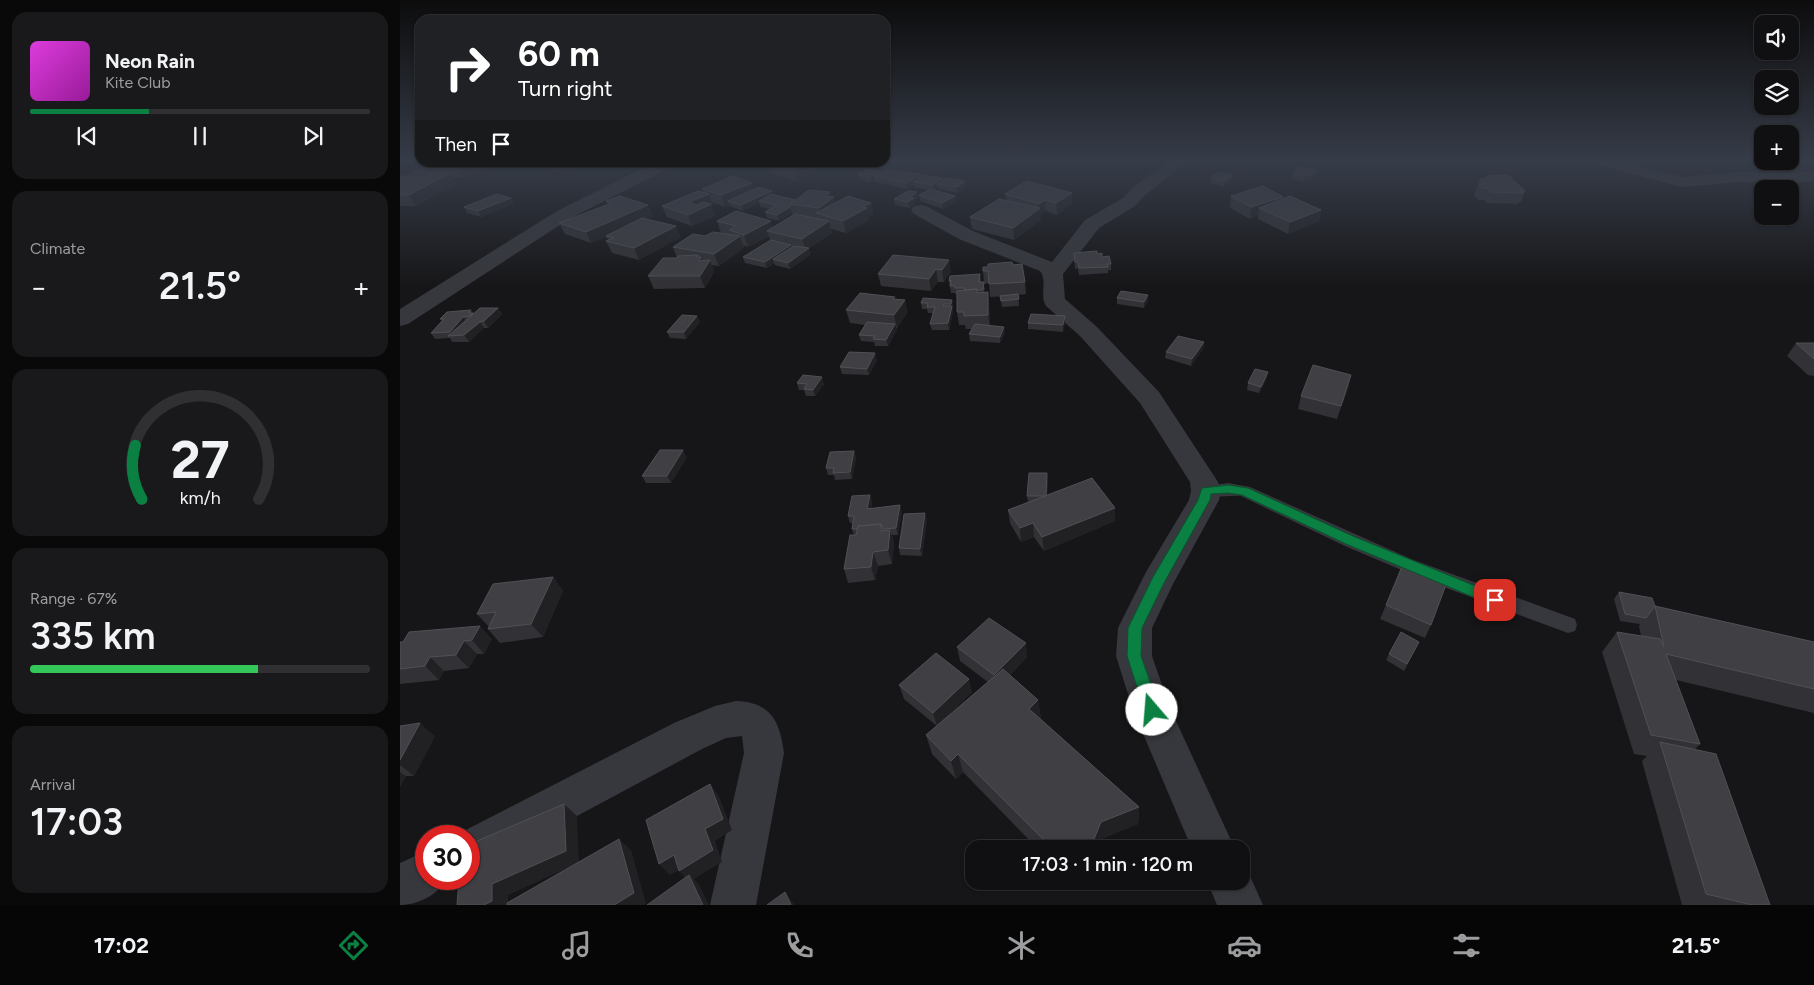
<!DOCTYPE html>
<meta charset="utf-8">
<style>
body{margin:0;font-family:Figtree,sans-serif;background:#19191b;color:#f1f3f6;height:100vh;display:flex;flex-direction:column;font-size:19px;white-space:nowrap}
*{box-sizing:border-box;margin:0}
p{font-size:16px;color:#9c9d9f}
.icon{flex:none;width:28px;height:28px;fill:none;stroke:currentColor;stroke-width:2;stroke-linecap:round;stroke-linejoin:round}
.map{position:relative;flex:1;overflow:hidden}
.side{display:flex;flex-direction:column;gap:12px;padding:12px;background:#09090a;width:400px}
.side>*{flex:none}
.hud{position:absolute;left:15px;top:15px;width:475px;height:152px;border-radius:15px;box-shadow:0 1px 4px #0004,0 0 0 1px #303032;background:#202124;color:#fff;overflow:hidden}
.controls{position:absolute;left:1354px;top:15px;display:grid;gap:10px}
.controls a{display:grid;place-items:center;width:45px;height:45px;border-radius:10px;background:#101012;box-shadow:0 1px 4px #0004,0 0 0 1px #303032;font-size:25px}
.speed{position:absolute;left:15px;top:825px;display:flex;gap:10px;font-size:25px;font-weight:700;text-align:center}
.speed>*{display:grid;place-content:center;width:65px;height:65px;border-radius:50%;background:#101012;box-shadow:0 1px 4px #0004,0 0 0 1px #303032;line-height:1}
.speed .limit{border:8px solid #d22;background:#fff;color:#111}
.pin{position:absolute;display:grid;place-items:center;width:42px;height:42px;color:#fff;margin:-21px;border-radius:10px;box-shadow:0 2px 8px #0006}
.me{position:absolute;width:55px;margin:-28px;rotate:342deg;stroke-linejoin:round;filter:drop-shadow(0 0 4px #0008)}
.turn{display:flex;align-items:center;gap:18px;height:105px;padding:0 20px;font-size:22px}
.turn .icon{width:65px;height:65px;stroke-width:2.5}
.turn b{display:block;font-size:35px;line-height:42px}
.then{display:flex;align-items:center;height:48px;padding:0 20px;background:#0003;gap:10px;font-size:19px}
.big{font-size:38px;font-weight:600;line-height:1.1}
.side .widget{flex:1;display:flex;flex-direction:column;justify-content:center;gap:8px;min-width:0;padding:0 18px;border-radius:15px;background:#19191b}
.side .dial{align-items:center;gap:0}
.dial svg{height:130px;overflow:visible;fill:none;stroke:#303032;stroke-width:7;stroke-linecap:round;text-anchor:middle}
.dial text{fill:#f1f3f6;stroke:none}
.song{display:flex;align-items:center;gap:15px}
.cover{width:60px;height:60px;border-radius:8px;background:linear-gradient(135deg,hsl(300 70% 55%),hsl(300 70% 35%))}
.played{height:5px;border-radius:2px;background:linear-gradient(90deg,#0b8043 35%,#303032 35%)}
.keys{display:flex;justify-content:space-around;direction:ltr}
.heat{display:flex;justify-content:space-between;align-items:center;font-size:28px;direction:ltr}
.charge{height:8px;border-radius:4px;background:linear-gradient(90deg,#34c759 67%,#303032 0)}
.trip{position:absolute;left:565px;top:840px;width:285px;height:50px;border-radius:15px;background:#101012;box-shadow:0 1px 4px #0004,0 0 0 1px #303032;font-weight:600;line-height:50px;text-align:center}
.menu{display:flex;height:80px;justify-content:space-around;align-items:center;background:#060607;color:#9c9d9f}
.menu .icon{width:35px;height:35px}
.menu .active{color:#0b8043}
.menu b{font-size:22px;color:#f1f3f6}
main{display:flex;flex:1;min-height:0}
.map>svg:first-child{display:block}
</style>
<main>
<section class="side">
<div class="widget">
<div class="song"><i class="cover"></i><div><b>Neon Rain</b><p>Kite Club</p></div></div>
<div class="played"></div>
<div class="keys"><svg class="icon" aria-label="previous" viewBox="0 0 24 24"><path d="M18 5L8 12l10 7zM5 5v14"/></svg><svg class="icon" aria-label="pause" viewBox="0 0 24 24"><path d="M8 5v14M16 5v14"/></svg><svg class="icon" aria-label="next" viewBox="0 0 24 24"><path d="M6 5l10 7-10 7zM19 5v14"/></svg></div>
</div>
<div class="widget"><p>Climate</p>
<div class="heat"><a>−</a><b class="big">21.5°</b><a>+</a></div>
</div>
<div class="widget dial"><svg viewBox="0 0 100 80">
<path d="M14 69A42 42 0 1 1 86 69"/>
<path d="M14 69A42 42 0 0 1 10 36" stroke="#0b8043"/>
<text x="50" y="56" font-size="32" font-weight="700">27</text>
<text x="50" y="72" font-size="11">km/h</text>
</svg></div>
<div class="widget"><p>Range · 67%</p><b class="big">335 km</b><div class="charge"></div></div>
<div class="widget"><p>Arrival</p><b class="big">17:03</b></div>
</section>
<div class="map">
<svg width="1414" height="905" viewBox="0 0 1414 905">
<rect width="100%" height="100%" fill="#161618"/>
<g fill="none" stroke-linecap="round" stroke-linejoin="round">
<path fill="#37383d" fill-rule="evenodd" d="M828,483L850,487L1011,559L1175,619L1177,625L1175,631L1168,633L1025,580L945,546L841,496C828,495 813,499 800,495L798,491L800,487Z"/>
<path fill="#37383d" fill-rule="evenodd" d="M771,160H790L744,196L735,206L699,228L663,274L665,299L696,326L759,392L818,482L821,491L819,500L773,584L752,628V656L770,708L835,849H792L733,710L716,656L718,628L746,572L789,500L791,491L790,482L740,403L680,336L646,306C639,295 648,281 640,271L559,239L514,214L511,210L514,206L520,205L526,206L573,231L652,262L685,220L723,198L732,188Z
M1189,160H1217L1282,177L1338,172L1391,173L1414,171V181L1391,183L1338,182L1282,187L1191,163Z
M34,162H56L54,165L0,189V178Z
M255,162H277L275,165L169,219L8,324L0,326V309L157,211Z
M336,701C371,702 380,722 384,753L356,905H310L344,753L342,736L326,738L302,749L84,866L69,872V836H54L274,723L315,706Z
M26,851V879H46C39,895 17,905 0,905V863Z
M841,864L845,865L863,905H817L807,881H841Z"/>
</g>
<path fill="#323236" d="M830,160H843L840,163Z
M34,162H87L90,167L70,176L63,178L52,177L56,184L16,206H0V176L24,177L40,172Z
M425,162L417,167H414L416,172L396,181L371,173L367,163Z
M918,170L917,176L912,180L907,179L904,182L892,179L893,173Z
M480,173L521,176L542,178L543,180L566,187L558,193L538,189V188L535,190L556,202L543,209L520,201L519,195L529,190L514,187V185L507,189L475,182V181L471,183L458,179L457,174Z
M1085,176L1125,191L1121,202H1119L1118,204L1087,203L1084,200H1079L1074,195L1080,179H1084Z
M811,177L832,181L824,187L810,183Z
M302,189H354L395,200L430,192L431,196L435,203L474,214L468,217L469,220L446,233L431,229L432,233L409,248L410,255L390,269L375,265L374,263L367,268L345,263L343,257L370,240L369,236L348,247L343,245L344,248L319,266L312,265L314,272L305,288L254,289L248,276L277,258L273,247L305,236L321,233L317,221L373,228L393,215L392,213L379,221L367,218L365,212L371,209L361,207L359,203L343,211L330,206L329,205L325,207L312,202L313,205L311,206L315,216L292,226L267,217L262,206L303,192Z
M517,192L518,198L515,200V204L509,208L495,205L494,199Z
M672,193V204L657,215L646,211L641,214V220L614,240L572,229L570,217L606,200L605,194Z
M831,196L883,199L921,210L919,221L888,234L858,219V216L850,219L830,208Z
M111,198L114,204L81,217L67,213L64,207Z
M206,201L253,216L247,219L281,237L239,260L212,253L206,241L208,240L206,237L191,243L165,234L159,223L208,205Z
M674,253L697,254L702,257L711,264V270H708V273L679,275L678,268L675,269Z
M493,255L551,272L544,282H538L531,291L481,286L478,274Z
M613,265L625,282L626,294L618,295L619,306L602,307L600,296H604L590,297L589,283L584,284L583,271Z
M580,274L581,282L585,288L584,292L589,305L590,326L605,333L600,343L570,341L569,334L572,329H566L565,325H559L557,312V295H556L555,293H551L549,281Z
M748,295V301L744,308L717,304V298Z
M495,299L505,300L507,313L497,328H496L497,330L488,346H475L474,342L461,341L459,335L465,325L450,323L446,310Z
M552,300L553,312L549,330H532L530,324L533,313H528L527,309H522L521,303Z
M98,308L102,314L88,328H84L69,342H52L50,338L35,339L31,333L42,321L40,319L71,310L74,314Z
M297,316L300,322L286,339L270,338L267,332Z
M665,316V322L663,332L628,329V323Z
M804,342L803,349L791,366L765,358L766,352Z
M1396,343H1414V376L1408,375L1387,356Z
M477,360L469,375L442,374L440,367Z
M951,375L948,388L937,419L898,409L901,396Z
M867,378L859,393L847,390L848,383Z
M397,383L424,384L415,396H406L404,390H399Z
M454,451L456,458L452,479L435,480L434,475H428L426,468Z
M287,457L271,483H246L242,476Z
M648,479L647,495L715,521L644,551L634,537L621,542L610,523L608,510L628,502L627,496Z
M470,495L472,502L471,509L502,512L498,535H492L494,544L492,564L478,566L475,580L448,583L444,569L454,535L452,529L453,523H450L448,516Z
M527,520L522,556L500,555L499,548Z
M153,577L163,591L143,637L100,643L88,629L89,627L77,614Z
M1219,592L1255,606L1414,642V713L1276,680L1300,744L1295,749L1370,905H1282L1242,761L1247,756L1234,754L1202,652L1217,632L1241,636L1239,626L1240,624L1220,621L1214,599Z
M986,605L1031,625L1025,638L980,619Z
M92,639L84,654H77L69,668L44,671L39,680L0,684V642Z
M1019,642L1004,671L986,660L989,654Z
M557,647L627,657L610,675L638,700L641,719L739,807L738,824L701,839L697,849H638L563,772L556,779L532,754L526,735L537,726L504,699L499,685L572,692L540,723L588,682L560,661Z
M0,726L35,736L14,776H6L0,787Z
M671,881H684L680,891Z"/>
<path fill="#212124" d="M71,162H87L90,167L70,176L63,178L56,168Z
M172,162H181L173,170L153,172L150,166Z
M411,162H413L416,172L396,181L393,170Z
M416,162H425L417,167Z
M918,170L917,176L912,180L913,174Z
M480,172L481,178L474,177L475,181L471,183L470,177Z
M50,173L56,184L16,206L9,195Z
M908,173L907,179L904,182L905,176Z
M521,174L522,180L513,182L514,185L507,189L506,183Z
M833,175L832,181L824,187L825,181Z
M542,178L543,184H537L538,188L534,191L533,185Z
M565,181L566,187L558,193L557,187Z
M352,183L355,194L328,201L329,205L325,207L321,195Z
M372,191L374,197L359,201V203L343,211L341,205Z
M430,192L431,198L434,197L437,208L421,215L419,208L426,196Z
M517,192L518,198L515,200V204L509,208L508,202L510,197Z
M672,193V204L657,215L656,203Z
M309,194L313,205L311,206L315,216L292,226L288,215L289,202Z
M555,196L556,202L543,209L542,203Z
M883,197L882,208H859L858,216L850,219L851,207Z
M111,198L114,204L81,217L78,211Z
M645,200L646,211L641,214V220L614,240L613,228L639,209V204Z
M471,203L474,214L468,217L469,220L446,233L443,221L463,207Z
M248,205L253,216L208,236H206V237L191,243L186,232Z
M390,207L392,213L379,221L377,215Z
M921,210L919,221L888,234L890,222Z
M371,221L374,233L367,231L369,236L348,247L344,235Z
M429,221L432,233L409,248L410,255L390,269L388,263L406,250L402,239Z
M276,226L281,237L239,260L234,248Z
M340,236L344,248L319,266L314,254Z
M391,245L393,251L373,259L374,263L367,268L365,262Z
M298,255L300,259L301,257L305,268L310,260L314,272L305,288L300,276L297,257Z
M549,260L551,272L544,282L542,270Z
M536,269L538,282L531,291L529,279Z
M588,292L589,305L590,327L588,315Z
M748,295V301L744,308V302Z
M505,300L507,313L497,328L494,315Z
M552,300L553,312L549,330L548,323L552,309L551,304Z
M98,308L102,314L88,328L84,321Z
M297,316L300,322L286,339L284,332Z
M665,316V322L663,332V325Z
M63,317L68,323L52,336L50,332Z
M80,322L84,328L69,342L64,335Z
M495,324L497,330L488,346L486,340Z
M604,327L605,333L600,343V337Z
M804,342L803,349L791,366L792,359Z
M475,353L477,360L469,375L467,369Z
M868,372L867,378L859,393L861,387Z
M951,375L948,388L937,419L941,406Z
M422,377L424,384L415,396L413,390Z
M283,450L287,457L271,483L267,476Z
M454,451L456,458L452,479L450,472Z
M647,473L648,479L646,503V496Z
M470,495L472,502L469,516L467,509Z
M500,505L502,512L498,535L496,528Z
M715,508V521L644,551L642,537Z
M525,513L527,520L522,556L520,549Z
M633,523L634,537L621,542L620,528Z
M490,530L494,544L492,564L488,550Z
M473,552L478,566L475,580L471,567Z
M153,577L163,591L143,637L131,624Z
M80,626L92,639L84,654L72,640Z
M64,641L77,654L69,668L56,655Z
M626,643L627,657L597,688L594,675Z
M30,657L44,671L39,680L25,666Z
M569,679L572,692L537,726L533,713Z
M638,700L641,719L629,709Z
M20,723L35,736L14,776L0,765V760Z
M558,754L563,772L556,779L551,761Z
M0,772L6,776L0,787Z
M310,784L319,796L332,830L315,841L322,862L294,879L300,886L309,905H303L290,882L279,871L305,829Z
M164,804L177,816L179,863L108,895V905H84L92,884Z
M739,807L738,824L701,839L697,849H690L701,822Z
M219,839L231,850L246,903L244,905H214Z
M274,855L285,867L270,875L259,864Z
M680,881H684L680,891Z
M385,892L393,903L395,905H391Z"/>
<path fill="#3f3f44" stroke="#4f5156" d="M37,162H71L56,168L36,164L39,163Z
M155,162H172L170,164L150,166Z
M368,162H411L393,170Z
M900,166L918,170L913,174L908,173L905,176L893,173Z
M467,169L480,172L470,177L457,174Z
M485,170L521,174L506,183L474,177Z
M32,172L50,173L9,195H0V176L24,177Z
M819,172L833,175L825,181L811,177Z
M522,175L542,178L533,185L513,182Z
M1108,175L1125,191H1120L1123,193L1091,192L1088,188L1083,189L1078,184H1084L1080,179H1088L1085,176Z
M333,176L352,183L321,195L302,189Z
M546,178L565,181L557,187L537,184Z
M627,181L672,193L656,203L645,200L639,204L605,194Z
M863,186L883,197L851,207L831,196Z
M359,187L372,191L341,205L328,201Z
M531,189L555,196L542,203L519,195Z
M409,190L430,192L426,196L434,197L419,208L390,204Z
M298,191L309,194L289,202L297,205L303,202L311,204L288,215L262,206Z
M508,191L517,192L510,197L514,198L508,202L494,199Z
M97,194L111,198L78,211L64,207Z
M371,194L395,200L390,204V207L377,215L365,212L377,205L359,201Z
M220,196L248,205L186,232L159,223L212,203L206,201Z
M448,196L471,203L463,207L467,208L443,221L416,213Z
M890,196L921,210L890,222L859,208Z
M599,199L640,208L613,228L570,217Z
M336,211L371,221L344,235L329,230L336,226L317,221Z
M395,214L429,221L402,239L367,231Z
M242,218L276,226L234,248L206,241L214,238L206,236Z
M313,232L340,236L314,254L273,247L293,234L305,236Z
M371,240L391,245L365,262L343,257Z
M394,246L409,248L388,263L373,259Z
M697,251V254L702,253V257L709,256L711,264H707L708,267L679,268L678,262H675L674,253Z
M298,255L297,257H301L299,261L310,260L300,276H248L263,258H277L278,256Z
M493,255L549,260L542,270L536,269L529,279L478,274Z
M612,262L613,265L622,264L625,282L589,284L588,271H583V267H588V264Z
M580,274L579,282H584L583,290H577V289L564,290L565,288H555V286H550L551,280L549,281L550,276Z
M577,289V293L588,292V315L564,316V312H557V291Z
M721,291L748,295L744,302L717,298Z
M460,293L495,297L493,299L505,300L494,315L446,310Z
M618,294L619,299L601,301L600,296Z
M523,298L552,300L551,304H544L543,306H552L548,323L530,324L535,307H527L528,303H521Z
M80,308H98L84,321L80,322L64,335L48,336Z
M71,310L68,313H73L70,316L63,317L50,332L31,333L44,319H40L47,312Z
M631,314L665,316L663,325L628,323Z
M282,315L297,316L284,332H267Z
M467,322L495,324L486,340L473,339L475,336L459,335Z
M575,324L604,327L600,337L569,334Z
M778,336L804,342L792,359L766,352Z
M1396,343H1414V359Z
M449,352L475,353L467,369L440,367Z
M913,365L951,375L941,406L901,396Z
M855,369L868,372L861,387L848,383Z
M403,375L422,377L413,390L404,389L407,384L397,383Z
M260,450H283L267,476H242Z
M454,451L450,472L433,473L434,468H426L430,452Z
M629,473H647L646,496H627Z
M692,478L715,508L642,537L633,523L620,528L608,510Z
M470,495L467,509L500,505L496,528L483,529L481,524L458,526L457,529H452L454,516H448L452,496Z
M525,513L520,549L499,548L504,514Z
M481,524V531L490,530L488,550L473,552L471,567L444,569L450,535H456L458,526Z
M1003,564L1047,582L1031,625L986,605Z
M153,577L131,624L88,629L96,612L77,614L93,584Z
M1219,592L1252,598L1255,606L1246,618L1225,614Z
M1255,606L1414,642V689L1266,654L1300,744L1251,735L1217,632L1260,639L1264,647Z
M589,618L626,643L594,675L557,647Z
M80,626L72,640L64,641L56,655L30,657L25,666L0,669V642H3L9,632Z
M1001,632L1019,642L1007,664L989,654Z
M536,653L569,679L533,713L499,685Z
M603,669L638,700L629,709L739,807L701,822L690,849H653L558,754L551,761L526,735Z
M20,723L0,760V726Z
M1260,742L1316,754L1370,905H1352L1306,894Z
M310,784L323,819L305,829L313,850L279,871L274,855L259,864L246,820Z
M164,804L166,851L92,884V901L84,905H57L59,879H69V856L76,853L77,841Z
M219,839L234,893L214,905H107V903Z
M289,875L303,905H247Z
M385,892L391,905H367Z"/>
<linearGradient id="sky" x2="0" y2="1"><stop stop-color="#0c0c0d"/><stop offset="0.56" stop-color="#363c48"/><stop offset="1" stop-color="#363c48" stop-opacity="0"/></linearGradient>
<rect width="1414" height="287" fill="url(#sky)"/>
<path fill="#0b8043" stroke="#07532c" d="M828,485L848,488L955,537L1100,596L1102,600L1100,604L1095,605L1090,604L946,544L842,495L828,493L811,494L810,500L764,583L742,628L741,656L760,710L757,715L752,718L746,715L727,656L728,628L753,577L798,500L802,488Z"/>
</svg>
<div class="controls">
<a><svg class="icon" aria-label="sound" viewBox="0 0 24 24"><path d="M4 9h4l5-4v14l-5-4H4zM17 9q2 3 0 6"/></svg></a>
<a><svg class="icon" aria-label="layers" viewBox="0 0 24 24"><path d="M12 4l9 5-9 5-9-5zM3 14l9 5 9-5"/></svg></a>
<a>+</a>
<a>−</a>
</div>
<div class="speed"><div class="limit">30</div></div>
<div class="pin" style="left:1095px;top:600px;background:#d93025"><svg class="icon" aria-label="arrive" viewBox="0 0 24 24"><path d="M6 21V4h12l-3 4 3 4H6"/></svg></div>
<svg class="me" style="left:752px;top:710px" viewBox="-20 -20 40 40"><circle r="19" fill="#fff"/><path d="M0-13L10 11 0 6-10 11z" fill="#0b8043"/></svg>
<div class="trip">17:03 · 1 min · 120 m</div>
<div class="hud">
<div class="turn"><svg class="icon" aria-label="right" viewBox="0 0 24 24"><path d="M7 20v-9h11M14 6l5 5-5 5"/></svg><div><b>60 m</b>Turn right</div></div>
<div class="then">Then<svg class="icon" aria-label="arrive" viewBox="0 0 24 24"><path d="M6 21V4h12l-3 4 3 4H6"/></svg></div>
</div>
</div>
</main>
<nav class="menu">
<b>17:02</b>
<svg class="icon active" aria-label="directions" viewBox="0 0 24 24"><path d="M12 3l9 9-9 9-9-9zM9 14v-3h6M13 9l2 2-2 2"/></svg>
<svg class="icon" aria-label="music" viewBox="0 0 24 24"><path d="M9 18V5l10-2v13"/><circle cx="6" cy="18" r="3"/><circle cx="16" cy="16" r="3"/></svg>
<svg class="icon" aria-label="phone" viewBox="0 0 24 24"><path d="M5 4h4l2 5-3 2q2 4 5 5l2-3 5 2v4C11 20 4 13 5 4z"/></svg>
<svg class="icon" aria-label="climate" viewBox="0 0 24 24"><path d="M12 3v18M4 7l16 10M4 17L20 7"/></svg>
<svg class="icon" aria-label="car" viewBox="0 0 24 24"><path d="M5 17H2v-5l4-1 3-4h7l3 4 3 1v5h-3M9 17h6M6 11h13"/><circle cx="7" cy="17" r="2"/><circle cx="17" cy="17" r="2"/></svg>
<svg class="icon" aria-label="filters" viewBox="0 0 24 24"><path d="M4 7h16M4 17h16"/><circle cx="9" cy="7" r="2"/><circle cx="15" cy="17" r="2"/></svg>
<b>21.5°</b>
</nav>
